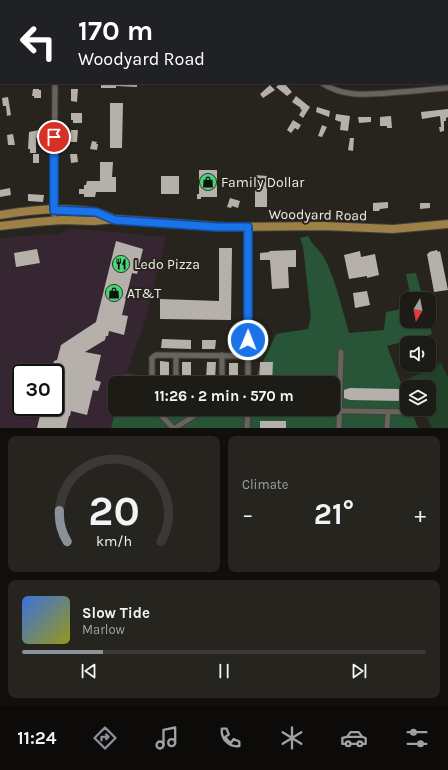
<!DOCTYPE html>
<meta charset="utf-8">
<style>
body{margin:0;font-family:Karla,sans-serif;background:#25241f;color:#f1f3f6;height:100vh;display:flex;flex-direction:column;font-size:15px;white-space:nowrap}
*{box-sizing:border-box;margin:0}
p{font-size:13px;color:#a0a1a1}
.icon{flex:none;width:22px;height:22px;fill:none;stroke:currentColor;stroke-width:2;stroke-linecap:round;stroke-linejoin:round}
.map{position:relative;height:428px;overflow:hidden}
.panel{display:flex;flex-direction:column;gap:8px;padding:8px;background:#100f0c;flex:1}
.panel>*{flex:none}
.guide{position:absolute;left:0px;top:0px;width:448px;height:84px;box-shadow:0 1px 3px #0004,0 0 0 1px #3b3935;background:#202124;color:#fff;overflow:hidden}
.needle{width:26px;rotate:190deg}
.controls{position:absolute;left:400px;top:292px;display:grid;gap:8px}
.controls a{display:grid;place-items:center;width:36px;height:36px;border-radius:8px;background:#1d1b16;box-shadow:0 1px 3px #0004,0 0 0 1px #3b3935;font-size:20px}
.speed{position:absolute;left:12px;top:364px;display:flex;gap:8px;font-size:20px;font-weight:700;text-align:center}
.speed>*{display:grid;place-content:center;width:52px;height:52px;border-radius:50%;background:#1d1b16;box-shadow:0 1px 3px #0004,0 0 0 1px #3b3935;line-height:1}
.speed .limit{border:2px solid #111;border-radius:6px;background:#fff;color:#111}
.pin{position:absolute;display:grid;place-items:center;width:34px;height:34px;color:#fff;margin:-17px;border:2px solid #fff;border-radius:50%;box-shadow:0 1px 4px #0007}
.me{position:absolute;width:44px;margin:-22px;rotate:1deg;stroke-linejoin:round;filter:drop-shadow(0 0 3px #0008)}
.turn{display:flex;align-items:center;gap:14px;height:84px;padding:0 12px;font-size:18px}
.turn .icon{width:52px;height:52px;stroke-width:2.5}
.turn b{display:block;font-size:28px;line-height:34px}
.big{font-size:30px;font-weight:700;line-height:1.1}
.panel .card{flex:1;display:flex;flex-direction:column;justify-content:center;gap:6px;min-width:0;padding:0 14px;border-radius:8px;background:#25241f}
.panel .dial{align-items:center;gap:0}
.dial svg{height:104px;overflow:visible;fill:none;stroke:#3b3935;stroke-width:7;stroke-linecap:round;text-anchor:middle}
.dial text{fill:#f1f3f6;stroke:none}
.song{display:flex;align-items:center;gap:12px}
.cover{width:48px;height:48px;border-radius:6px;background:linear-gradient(135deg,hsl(220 70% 55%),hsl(60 70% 35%))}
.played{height:4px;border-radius:2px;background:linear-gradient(90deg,#8c9099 20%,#3b3935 20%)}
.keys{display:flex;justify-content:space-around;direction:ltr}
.heat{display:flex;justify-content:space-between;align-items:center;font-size:22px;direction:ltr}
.panel .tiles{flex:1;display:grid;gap:8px;grid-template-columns:1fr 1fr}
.card:last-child{grid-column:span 2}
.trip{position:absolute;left:108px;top:376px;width:232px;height:40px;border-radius:8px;background:#1d1b16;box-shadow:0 1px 3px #0004,0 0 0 1px #3b3935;font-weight:700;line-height:40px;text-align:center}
.dock{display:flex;height:64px;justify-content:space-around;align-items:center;background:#0c0b09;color:#a0a1a1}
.dock .icon{width:28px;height:28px}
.dock .active{color:#8c9099}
.dock b{font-size:18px;color:#f1f3f6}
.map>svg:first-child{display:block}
</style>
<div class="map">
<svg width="448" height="428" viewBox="0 0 448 428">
<rect width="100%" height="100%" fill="#27241e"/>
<path fill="#362631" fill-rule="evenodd" d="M69,229L102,231L166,237L145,321L123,383H115L116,409L111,428H0V239L18,236L60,234ZM21,373H55V407H21Z"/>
<path fill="#20412a" d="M441,363L448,377V428H432L423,409H429V387H412L408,379Z"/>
<path fill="#285537" d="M308,236C312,245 320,250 325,259C336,282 342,308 349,333L384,330L386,312L407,308V321H429L432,334L387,346L407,399V409H411L418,428H111L116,409H333V383H253L276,334L308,329L311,318L303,246L300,238Z
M416,273L423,299H411L406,274Z
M126,374L224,383H123Z"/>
<path fill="#b5b0a9" d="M101,83H137V87L116,86V88H101Z
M281,83H284L292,92L287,96L276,87Z
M270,85L275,90L263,98L260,94Z
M33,89H39V90H41V98H34V96H32Z
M71,89H78L77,102L71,101Z
M296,96L310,107L303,118L299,115L302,110L300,109L301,108L292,102Z
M8,97L11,115L7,116L6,106H3L2,98Z
M110,103H123L122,148H110Z
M317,107L330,111L329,117L316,112Z
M448,109V117L446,118V121H444V131L440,132L439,127H441L440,116L422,119L421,112Z
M71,113H82V123H73V120H71Z
M336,114L350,116L348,131L340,130L341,122L335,120Z
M391,116L392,128H387V126H380V117Z
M358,117H371V122L359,123Z
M293,120L301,125L298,130L295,128L291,133L287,130Z
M322,125L327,127L322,137L318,136Z
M39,130V138H36V153H30V149H28L29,132Z
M71,130H78L77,142H70Z
M13,134L15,145H8L7,135Z
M350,138H354L353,151L348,150Z
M92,141L97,142L96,144H98L97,150L90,149Z
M33,154H39V163H33Z
M70,154H77L78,162L71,163Z
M100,162H113L112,177H116V192H96L95,197H84V194H79V189H84V185H86L87,181H100Z
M199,170H217V197H201V199H197V194H199Z
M255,175L267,176V207H255Z
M161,176H179V194H161Z
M10,188L11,195L0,197V190Z
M28,194L44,195L43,202L28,201Z
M230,198L240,201L238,208L232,206L231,208L227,207Z
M388,202V208L380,209L379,211H373V203Z
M420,203H430V208L420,209Z
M116,241L143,249L137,274L132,273L122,315L128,316L124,335L109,331L108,336H106L105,340L85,352L101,355L95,380L101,382L98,391L93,390L87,415L71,411L70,416H69L66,428H37L42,407H55V373H51L54,361L57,360L61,345L96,322Z
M219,248H232L231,320L160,319V299L219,301Z
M37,249L40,263L16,267L14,253Z
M296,250V267H288L289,288L272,289L270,260H260V253L270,252L269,251Z
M437,250L438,252L440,251L448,290L434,292L427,254L429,253V252Z
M360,251L361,257L375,254L379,275L367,278V276L349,279L344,255Z
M367,291L370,305L355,308L353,293Z
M162,339L191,340V349L161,348Z
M202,340H216L215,349H202Z
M160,361L169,362V383H160Z
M182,362H191V383H182Z
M207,362H216L215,380H206Z
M260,362H273L272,383H259Z
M229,363H238V380H229Z
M350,388L399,389L404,391V399H402V401L350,400L344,398V390Z
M169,409H185L173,416Z
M260,421H286V428H260Z"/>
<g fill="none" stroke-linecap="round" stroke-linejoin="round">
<g stroke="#413e39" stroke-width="7">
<path id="minor" d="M57,1V0
M296,1V0
M322,83C345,99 374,94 401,92C417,91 432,89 448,88
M54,221L55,83
M248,227V383
M152,383V358L156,355L248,356
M176,383V355
M222,383V355
M159,409L162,416L173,428
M175,428L197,414L213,409L411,412
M247,428L248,409
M339,428L341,352
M387,428L388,412"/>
</g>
<g stroke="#413e39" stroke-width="10">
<path id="primary" d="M0,215C29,210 65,207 94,212C100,213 106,216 112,218
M0,226L36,222L62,220L94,221L115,219L227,227L324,226L393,229L448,224"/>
</g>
<use href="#minor" stroke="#67645d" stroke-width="5"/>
<use href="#primary" stroke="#9c8046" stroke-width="8"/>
</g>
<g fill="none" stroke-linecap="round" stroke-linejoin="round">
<g stroke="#114b97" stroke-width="10">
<path id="route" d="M54,137V210L96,212L115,220L217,227H248V340"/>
</g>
<use href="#route" stroke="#1a73e8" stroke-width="7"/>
</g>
<defs>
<g id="shop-disc" transform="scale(0.9)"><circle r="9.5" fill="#48d778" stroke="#27241e"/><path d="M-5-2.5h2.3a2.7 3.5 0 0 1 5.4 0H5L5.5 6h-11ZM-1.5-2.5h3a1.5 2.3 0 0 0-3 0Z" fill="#111"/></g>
<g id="restaurant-disc" transform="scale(0.9)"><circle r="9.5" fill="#48d778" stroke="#27241e"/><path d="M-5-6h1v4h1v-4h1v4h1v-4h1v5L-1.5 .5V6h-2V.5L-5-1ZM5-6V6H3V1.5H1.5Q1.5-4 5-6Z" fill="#111"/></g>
</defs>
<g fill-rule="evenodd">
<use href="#shop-disc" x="208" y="182"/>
<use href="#restaurant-disc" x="121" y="264"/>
<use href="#shop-disc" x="114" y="293"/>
</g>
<g text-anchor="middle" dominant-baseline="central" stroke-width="4" stroke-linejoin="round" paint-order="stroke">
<g font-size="14" fill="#eeece8" stroke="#27241e" text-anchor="start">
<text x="221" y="182">Family Dollar</text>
<text x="134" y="264">Ledo Pizza</text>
<text x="127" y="293">AT&amp;T</text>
</g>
<g font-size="14" fill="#eeece8" stroke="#27241e">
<text transform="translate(318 215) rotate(1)">Woodyard Road</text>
</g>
</g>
</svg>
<div class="controls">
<a><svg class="needle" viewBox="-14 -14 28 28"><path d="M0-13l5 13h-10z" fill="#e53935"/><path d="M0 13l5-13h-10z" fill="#a0a1a1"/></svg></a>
<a><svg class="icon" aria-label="sound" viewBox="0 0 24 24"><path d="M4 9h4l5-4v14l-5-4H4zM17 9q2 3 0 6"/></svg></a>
<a><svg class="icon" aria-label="layers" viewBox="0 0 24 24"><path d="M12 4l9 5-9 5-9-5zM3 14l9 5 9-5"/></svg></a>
</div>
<div class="speed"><div class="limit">30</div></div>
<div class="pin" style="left:54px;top:137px;background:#d93025"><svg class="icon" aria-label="arrive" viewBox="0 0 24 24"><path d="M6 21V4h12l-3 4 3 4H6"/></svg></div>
<svg class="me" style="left:248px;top:340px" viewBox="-20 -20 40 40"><circle r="17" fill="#1a73e8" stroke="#fff" stroke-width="3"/><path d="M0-11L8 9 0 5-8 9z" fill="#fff"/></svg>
<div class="trip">11:26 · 2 min · 570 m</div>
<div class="guide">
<div class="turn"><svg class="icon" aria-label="left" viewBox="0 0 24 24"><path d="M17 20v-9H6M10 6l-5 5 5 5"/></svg><div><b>170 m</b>Woodyard Road</div></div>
</div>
</div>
<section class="panel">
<div class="tiles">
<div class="card dial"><svg viewBox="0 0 100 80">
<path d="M14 69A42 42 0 1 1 86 69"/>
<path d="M14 69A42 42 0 0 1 8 45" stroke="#8c9099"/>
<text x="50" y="56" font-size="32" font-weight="700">20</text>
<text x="50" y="72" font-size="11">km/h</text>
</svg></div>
<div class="card"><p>Climate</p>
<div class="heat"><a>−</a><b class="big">21°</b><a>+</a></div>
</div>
<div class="card">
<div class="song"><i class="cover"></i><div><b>Slow Tide</b><p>Marlow</p></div></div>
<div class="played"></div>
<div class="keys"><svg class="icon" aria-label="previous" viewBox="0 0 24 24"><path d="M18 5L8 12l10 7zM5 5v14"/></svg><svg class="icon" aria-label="pause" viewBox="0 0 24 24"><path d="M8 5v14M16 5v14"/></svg><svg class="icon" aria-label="next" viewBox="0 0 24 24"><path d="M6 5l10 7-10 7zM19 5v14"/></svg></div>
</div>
</div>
</section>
<nav class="dock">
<b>11:24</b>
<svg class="icon active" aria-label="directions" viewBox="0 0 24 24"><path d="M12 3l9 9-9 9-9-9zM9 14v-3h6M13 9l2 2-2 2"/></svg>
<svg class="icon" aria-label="music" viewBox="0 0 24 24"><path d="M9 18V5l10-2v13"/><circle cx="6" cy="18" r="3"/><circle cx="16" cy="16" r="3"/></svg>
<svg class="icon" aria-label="phone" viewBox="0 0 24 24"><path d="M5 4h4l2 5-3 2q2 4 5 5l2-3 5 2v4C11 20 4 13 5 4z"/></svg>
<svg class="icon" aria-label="climate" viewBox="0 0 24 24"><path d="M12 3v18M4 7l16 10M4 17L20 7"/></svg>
<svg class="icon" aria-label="car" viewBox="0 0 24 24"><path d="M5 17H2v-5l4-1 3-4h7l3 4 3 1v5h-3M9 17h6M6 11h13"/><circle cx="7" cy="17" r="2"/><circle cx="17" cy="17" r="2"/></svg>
<svg class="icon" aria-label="filters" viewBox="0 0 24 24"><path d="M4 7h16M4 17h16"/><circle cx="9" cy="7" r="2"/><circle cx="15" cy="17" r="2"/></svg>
</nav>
